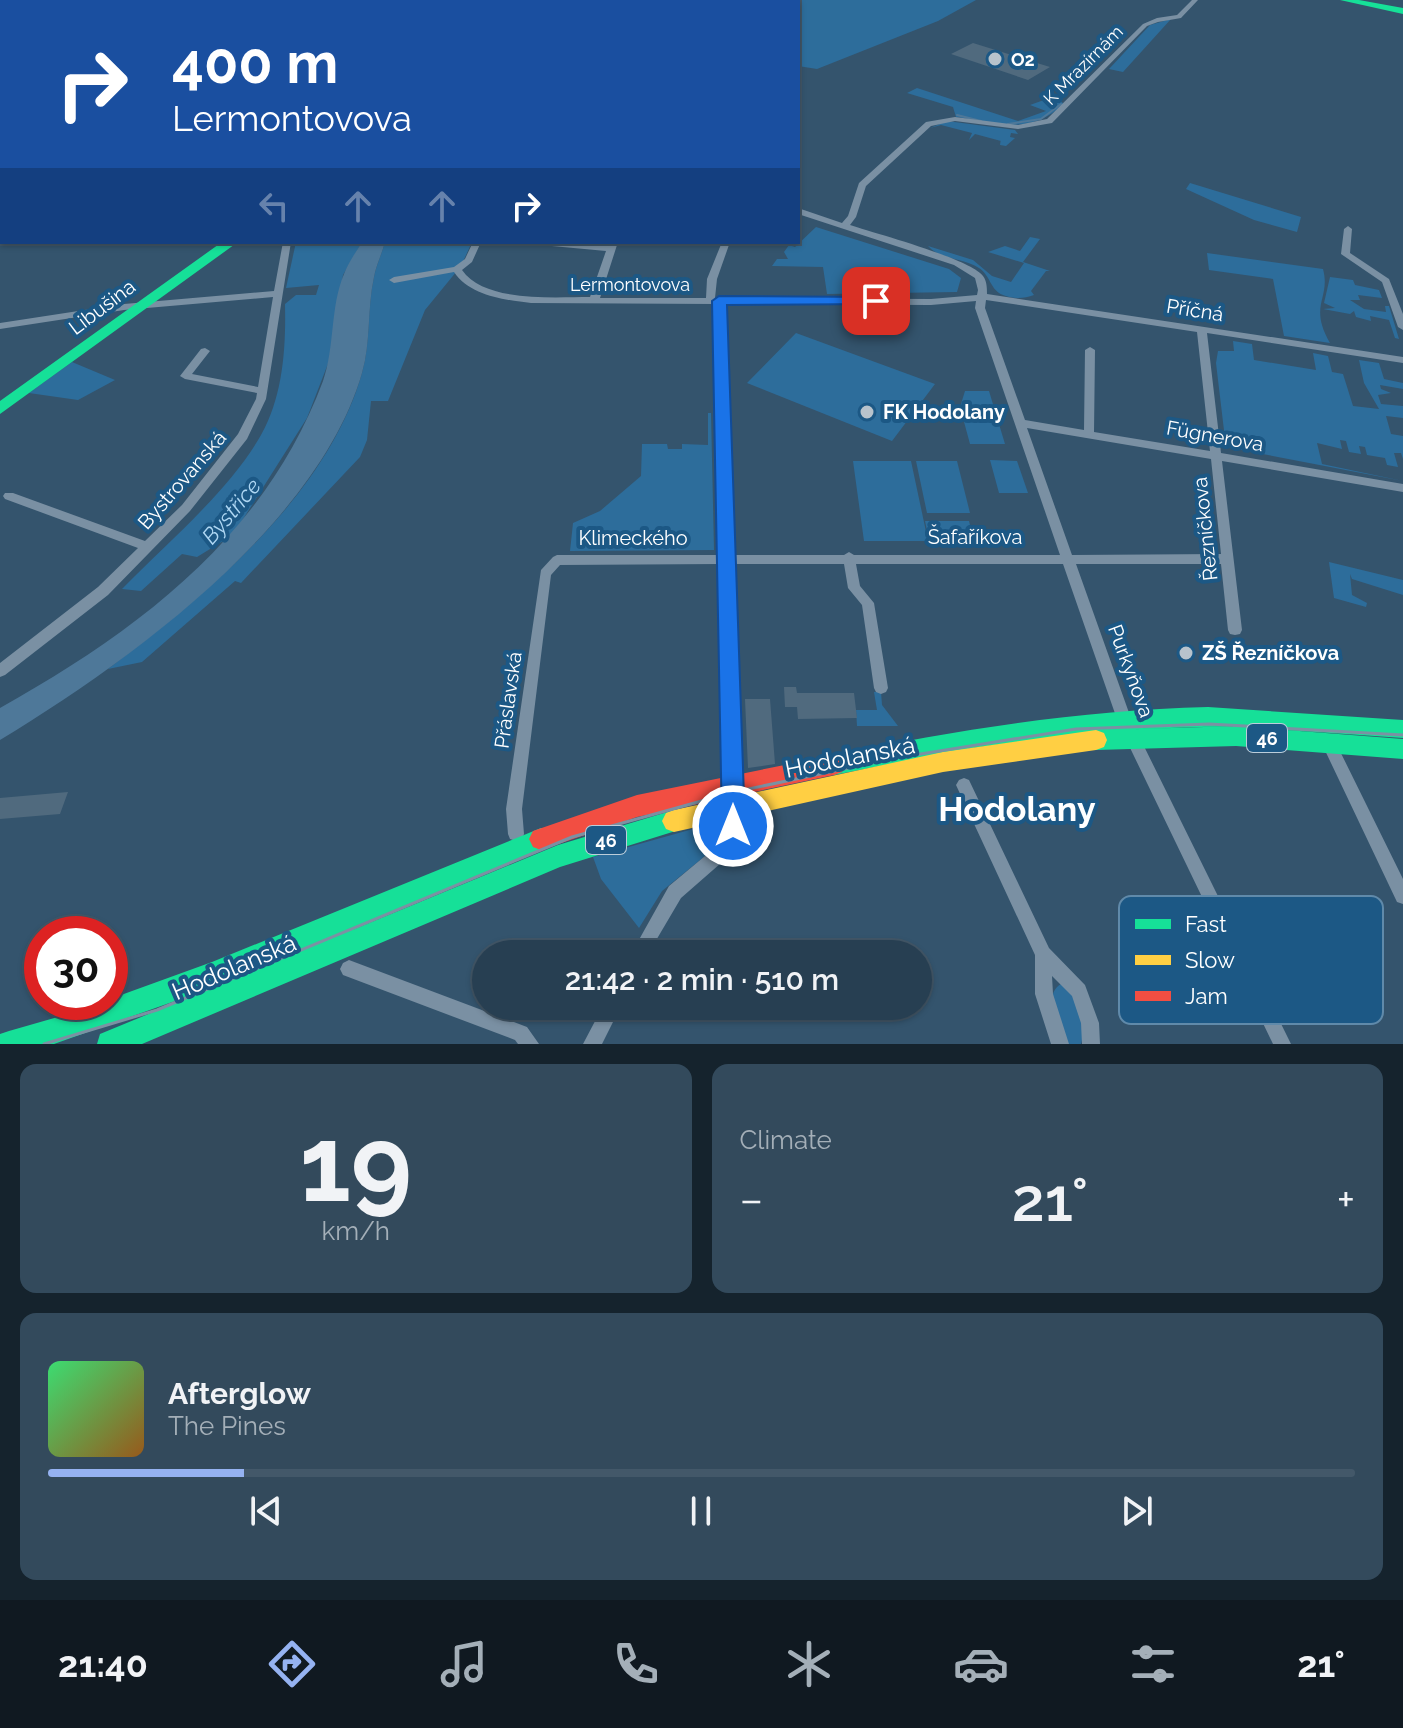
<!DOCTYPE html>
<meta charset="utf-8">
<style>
body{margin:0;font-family:Raleway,sans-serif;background:#334a5c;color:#f1f3f6;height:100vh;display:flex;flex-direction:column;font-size:30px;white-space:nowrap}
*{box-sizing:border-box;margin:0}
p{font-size:26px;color:#a4afb8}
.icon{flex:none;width:44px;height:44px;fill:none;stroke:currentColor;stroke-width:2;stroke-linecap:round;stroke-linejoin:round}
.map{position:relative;height:1044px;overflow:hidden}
.details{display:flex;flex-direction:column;gap:20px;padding:20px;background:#15232d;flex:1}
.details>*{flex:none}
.banner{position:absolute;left:0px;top:0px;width:800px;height:244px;box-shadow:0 2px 6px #0004,0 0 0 2px #435869;background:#1a4fa0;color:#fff;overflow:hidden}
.speed{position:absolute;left:24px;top:916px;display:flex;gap:16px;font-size:40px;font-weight:700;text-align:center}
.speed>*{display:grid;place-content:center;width:104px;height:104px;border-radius:50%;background:#273f52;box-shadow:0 2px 6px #0004,0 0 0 2px #435869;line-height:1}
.speed .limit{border:12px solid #d22;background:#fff;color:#111}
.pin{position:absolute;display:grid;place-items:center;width:68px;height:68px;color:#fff;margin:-34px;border-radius:16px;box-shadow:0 4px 12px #0006}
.me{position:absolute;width:88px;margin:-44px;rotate:0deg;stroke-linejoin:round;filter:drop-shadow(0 0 6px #0008)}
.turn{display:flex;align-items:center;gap:28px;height:168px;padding:0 40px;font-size:36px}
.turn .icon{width:104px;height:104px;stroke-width:2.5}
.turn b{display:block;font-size:56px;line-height:68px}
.lanes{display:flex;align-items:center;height:76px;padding:0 40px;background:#0003;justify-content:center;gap:40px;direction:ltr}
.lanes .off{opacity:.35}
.big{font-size:60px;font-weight:600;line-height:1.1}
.details .widget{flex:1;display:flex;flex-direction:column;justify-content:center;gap:12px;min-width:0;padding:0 28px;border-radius:16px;background:#334a5c}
.details .dial{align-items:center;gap:0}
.dial b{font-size:104px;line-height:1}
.song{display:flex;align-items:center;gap:24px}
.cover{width:96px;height:96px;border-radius:12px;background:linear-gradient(135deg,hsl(140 70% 55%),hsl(30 70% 35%))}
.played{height:8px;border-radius:4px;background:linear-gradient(90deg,#95b2f1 15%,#435869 15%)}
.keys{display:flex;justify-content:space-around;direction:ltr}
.heat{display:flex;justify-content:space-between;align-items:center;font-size:44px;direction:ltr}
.details .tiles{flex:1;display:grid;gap:20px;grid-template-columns:1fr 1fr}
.widget:last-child{grid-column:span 2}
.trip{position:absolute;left:472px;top:940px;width:460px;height:80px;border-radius:40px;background:#273f52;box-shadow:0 2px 6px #0004,0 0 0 2px #435869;font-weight:600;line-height:80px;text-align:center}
.tab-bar{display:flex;height:128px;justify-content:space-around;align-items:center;background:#101921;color:#a4afb8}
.tab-bar .icon{width:56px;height:56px}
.tab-bar .current{color:#95b2f1}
.tab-bar b{font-size:36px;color:#f1f3f6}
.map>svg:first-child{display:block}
</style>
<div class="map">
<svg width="1403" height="1044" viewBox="0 0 1403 1044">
<rect width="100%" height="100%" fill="#34546d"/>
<path fill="#2d6d9b" d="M760,0H976L938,21L817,69L798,66V2H756Z
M1171,19L1123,72L1109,69L1150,25Z
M917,88L1018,121L1046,111L1030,105L1044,100L1041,97L1058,99L1064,104C1028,136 999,123 956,117L953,107L907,93Z
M947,121L1015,130L1018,134L1011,133L1010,137L1015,138L1006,146L1000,145L1001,138V141L975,134L969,140L972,133L941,125L930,128Z
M1190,183L1301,217L1297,232L1254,220L1186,189Z
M816,227L949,269L961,278L957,292L827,294L823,267L772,266L777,259H788L784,252L789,245L795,247Z
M1030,237L1040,239L1023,262L1050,271H1046L1031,291L1034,295C1024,299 1012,299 1003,295C990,290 991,276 979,268C964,258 940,260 928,246L973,260L992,276L1011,282L1024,263L988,252L1005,246L1020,251Z
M296,242H362L343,275L331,356L307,418L233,535L197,557L182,554L141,591L122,589C167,543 230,490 261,435C283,396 286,348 285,304L296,295H316L319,285L286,288Z
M385,242H472L461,266L425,310L388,401H371L367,440L360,457L241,583L235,581L142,662L108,669C205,596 327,496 362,373C371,341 367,308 374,277C376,265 382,254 385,242Z
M1207,253L1323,269C1331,299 1308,305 1330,343L1284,336L1273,279L1209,270Z
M1330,277L1353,280L1355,285L1379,290L1382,298L1358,295L1360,300H1350L1364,309L1386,312L1385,306H1389L1399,339L1395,338L1389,320L1370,316L1371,321L1356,317L1354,311L1350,314L1323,309L1335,308L1324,303Z
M796,333L935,384L892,441L747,383Z
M1233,341L1252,344L1254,360L1316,370L1313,353L1328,356L1332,372L1343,374L1353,406L1379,409L1364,383L1359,360L1379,363L1384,379L1403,383V389L1380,385L1381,389L1391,393L1378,395L1381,404L1403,406V418L1386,416L1391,434L1403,436V459L1401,453H1394L1398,467L1387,465L1385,458L1367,455L1365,447L1359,446L1361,454L1349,452L1346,441L1340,440L1342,449L1317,443L1322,464L1403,481L1226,447L1216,363L1218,351H1234Z
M72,362L115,380L78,400L29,393Z
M965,391H989L1005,444H970L960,407Z
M708,413H711L714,550L570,551L573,523L600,511L641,476L642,444H667L668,449H682V444L708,445Z
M990,460L1017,461L1028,493H999Z
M853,461H911L928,541H864Z
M916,461H957L970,513H927Z
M925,521H969L974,541L929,540Z
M1329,562L1403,580V595L1352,579L1350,574L1352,595L1367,603L1366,607L1334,598Z
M874,692H881L882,705L898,726H857L856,710H877Z
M700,827L725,828L721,843L662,891L639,928L601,879L593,857Z
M1061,984L1078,999L1083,1036L1081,1044H1066C1060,1028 1041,996 1061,984Z"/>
<path fill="#4e7899" d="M362,242H385C382,254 376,265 374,277C367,309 371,342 362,373C318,525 129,662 0,740V708C139,630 265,536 323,381C335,347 330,307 344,274C348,263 356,252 362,242Z"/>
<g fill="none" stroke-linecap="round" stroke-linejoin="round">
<path stroke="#4e7899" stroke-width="2" d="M697,0L702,2
M957,115L981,121
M1008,124L1041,119L1061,104"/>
</g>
<path fill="#506a7e" d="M973,43L1050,67L1028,80L951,54Z
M784,687H796L797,693H854L857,718L798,719L797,707H785Z
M745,699H770L775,764L748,768Z
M68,792L60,814L0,819V798Z"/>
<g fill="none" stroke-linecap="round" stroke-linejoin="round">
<path fill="#7a90a3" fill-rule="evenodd" d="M1192,0H1198L1181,18L1158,22L1147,26L1052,123L1018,129L955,121L931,126L866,186L856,217L850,225C874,233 971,259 983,276C987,281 987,289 987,294L1403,357V363L1207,333L1221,453L1403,484V492L1222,461L1242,630L1240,634L1235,635L1230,634L1228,630L1221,564H1076L1133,724L1291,1044H1273L1119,725L1063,564H856L860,586L874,603L888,688L886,692L881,694L876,692L874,688L862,605L848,588L844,564H732L741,830L729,856L681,898L648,954H631L669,886L717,846L725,830L720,564L560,565L551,575L522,809L524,834L522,839L516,841L510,839L508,834L506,809L541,570L553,557L557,555H720L714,304L531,303C506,300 470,296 454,272L394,283L389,280L394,277L454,267L465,259L473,242H481L472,262L462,270C485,303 554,297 590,297L606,251L541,245L537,242H567L608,246L613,242L617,245L600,298H706L707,279L722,242H730L717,279L715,298L931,299L977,295L978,290L975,278L954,265L798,214V208L842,223L848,216L859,183L926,122L955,117L1018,125L1047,119L1143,24L1157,18L1177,15ZM986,300L1197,332L1210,451L1094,432L1095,350L1090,347L1085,350L1084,430L1025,420L985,308ZM976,301L975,308L1060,555H854L849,552L844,555H732L724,304L931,305ZM1027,428L1211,459L1221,554L1072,555Z
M0,175H2V179H0Z
M0,214H2V220H0Z
M1348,226L1352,229L1350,253L1389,279L1403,314V330L1398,327L1382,282L1341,254L1344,229Z
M283,242H291L266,399L247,439L190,511L108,595L5,675L0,677V663L98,587L138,548L5,499L3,496L5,493H13L145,541L182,505L238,434L256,399L257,393L185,379L180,376L201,349L205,348L210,351L192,374L258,387L273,297L124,310L0,329V323L124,304L274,291Z
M1328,736L1333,737L1403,879V904L1397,902L1321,742L1323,737Z
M964,778L969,780L1049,948L1085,985L1099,1023L1100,1044H1082L1081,1023L1072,996L1052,976L1053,994L1069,1044H1051L1035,994V955L956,785L959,780Z
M349,960L527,1027L539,1044H518L515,1040L343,975L340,969L343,963Z
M603,1006H621L602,1044H583Z"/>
<path fill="#16e098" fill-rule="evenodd" d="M683,0H696L681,2Z
M1340,0H1359L1403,8V14Z
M222,242H238L0,414V401Z
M1208,707L1403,720V738L1232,726L1108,730L1236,726L1403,739V759L1236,746L1096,750L1088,747L1085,740L1093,732L973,748L834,775L826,772L823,765L826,758L834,755C958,730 1081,710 1208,707Z
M674,810L682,813L686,821L682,829L560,867L142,1044H97L100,1034L209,989L54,1044H0V1034L9,1031L110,1002V999L212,962L541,828L549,831L553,839L549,847L345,933L558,845Z"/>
<path fill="#ffcf43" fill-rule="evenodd" d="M1096,730L1104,733L1107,740L1104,747L1096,750L943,772L674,832L666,829L662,821L666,813L674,810L943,752Z"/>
<path fill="#f24e42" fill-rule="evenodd" d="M2,47V53L0,54V48Z
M834,755L842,758L845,765L842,772L834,775L637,817L541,850L533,847L529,839L533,831L637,795Z"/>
<path stroke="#7b91a3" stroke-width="3" d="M44,1044L157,1010L572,837L734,792L896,758L1076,729L1209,724L1403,735"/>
</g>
<path fill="#1a73e8" stroke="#114b97" stroke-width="2" d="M876,297L881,298V304L727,305L745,826L742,834L733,837L725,834L722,826L712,301L719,296Z"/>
<g fill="#b8c3cc" stroke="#1c5885" stroke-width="3">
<circle cx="995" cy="59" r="8"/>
<circle cx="867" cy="412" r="8"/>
<circle cx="1186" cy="653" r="8"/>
</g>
<g text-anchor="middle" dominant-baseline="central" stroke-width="8" stroke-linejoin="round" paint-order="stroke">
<g font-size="18" font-weight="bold" fill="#fff" stroke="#1c5885" text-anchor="start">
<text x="1011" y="59">O2</text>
</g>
<g font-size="18" fill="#fff" stroke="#1c5885">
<text transform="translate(1083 65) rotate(-45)">K Mrazírnám</text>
<text x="630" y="284">Lermontovova</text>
</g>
<g fill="#1c5885" stroke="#bbcdda" stroke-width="2">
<rect x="1247" y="724" width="40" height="28" rx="6"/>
<rect x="586" y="826" width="40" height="28" rx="6"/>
</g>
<g font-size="18" font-weight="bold" fill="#fff">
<text x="1267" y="738">46</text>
<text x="606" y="840">46</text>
</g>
<g font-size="20" fill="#fff" stroke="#1c5885">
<text transform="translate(102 307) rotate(-37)">Libušina</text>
<text transform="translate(1195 310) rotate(9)">Příčná</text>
<text transform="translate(1215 436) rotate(10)">Fügnerova</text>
<text transform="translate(182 480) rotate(-49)">Bystrovanská</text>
<text transform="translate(1205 529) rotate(-96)">Řezníčkova</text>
<text x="975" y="537">Šafaříkova</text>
<text x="633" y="538">Klimeckého</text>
<text transform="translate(1131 671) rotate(70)">Purkyňova</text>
<text transform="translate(508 700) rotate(-82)">Přáslavská</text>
</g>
<g font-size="20" font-weight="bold" fill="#fff" stroke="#1c5885" text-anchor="start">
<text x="883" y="412">FK Hodolany</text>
<text x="1202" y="653">ZŠ Řezníčkova</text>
</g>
<g font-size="22" font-style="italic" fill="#afd7f3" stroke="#1c5885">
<text transform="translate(231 511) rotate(-50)">Bystřice</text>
</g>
<g font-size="24" fill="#fff" stroke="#1c5885">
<text transform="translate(850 757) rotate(-11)">Hodolanská</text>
<text transform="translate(234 967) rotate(-23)">Hodolanská</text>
</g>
<g font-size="34" font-weight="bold" fill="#fff" stroke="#1c5885">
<text x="1017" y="809">Hodolany</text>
</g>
</g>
<rect x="1119" y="896" width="264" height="128" rx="12" fill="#1c5885" stroke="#608aaa" stroke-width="2"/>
<rect x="1135" y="919" width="36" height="10" fill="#16e098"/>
<rect x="1135" y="955" width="36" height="10" fill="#ffcf43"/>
<rect x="1135" y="991" width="36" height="10" fill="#f24e42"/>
<g font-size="22" fill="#fff">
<text x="1185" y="932">Fast</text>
<text x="1185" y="968">Slow</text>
<text x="1185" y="1004">Jam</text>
</g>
</svg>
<div class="speed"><div class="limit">30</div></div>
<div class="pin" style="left:876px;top:301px;background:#d93025"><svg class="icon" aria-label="arrive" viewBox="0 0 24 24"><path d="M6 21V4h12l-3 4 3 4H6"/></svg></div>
<svg class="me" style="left:733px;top:826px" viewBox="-20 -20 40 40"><circle r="17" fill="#1a73e8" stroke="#fff" stroke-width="3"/><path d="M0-11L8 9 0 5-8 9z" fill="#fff"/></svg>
<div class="trip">21:42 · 2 min · 510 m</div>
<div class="banner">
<div class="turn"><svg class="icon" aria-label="right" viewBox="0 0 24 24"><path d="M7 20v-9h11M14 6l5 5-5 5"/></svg><div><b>400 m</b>Lermontovova</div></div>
<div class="lanes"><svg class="icon off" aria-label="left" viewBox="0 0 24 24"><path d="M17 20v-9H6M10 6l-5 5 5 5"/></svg><svg class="icon off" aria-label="ahead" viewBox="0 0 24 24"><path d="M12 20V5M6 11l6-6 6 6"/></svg><svg class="icon off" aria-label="ahead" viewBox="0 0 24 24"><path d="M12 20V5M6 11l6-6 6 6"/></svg><svg class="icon" aria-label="right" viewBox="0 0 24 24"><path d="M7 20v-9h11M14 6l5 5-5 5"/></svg></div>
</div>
</div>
<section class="details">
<div class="tiles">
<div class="widget dial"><b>19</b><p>km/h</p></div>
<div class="widget"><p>Climate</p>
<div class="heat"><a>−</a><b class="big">21°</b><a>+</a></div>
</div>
<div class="widget">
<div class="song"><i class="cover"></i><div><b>Afterglow</b><p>The Pines</p></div></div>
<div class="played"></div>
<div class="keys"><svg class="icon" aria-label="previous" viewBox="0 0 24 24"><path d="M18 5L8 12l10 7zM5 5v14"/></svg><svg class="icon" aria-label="pause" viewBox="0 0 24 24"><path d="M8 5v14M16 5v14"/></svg><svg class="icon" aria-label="next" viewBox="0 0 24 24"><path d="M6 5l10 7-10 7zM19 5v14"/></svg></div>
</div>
</div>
</section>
<nav class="tab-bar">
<b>21:40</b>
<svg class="icon current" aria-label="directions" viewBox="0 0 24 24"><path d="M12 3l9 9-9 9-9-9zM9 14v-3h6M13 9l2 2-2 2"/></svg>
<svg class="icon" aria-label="music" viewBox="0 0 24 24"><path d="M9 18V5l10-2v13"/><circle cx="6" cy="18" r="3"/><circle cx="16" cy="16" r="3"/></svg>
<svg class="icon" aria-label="phone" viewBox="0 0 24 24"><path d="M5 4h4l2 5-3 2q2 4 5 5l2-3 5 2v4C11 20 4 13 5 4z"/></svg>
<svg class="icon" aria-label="climate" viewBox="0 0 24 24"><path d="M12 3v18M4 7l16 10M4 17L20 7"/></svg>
<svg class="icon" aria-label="car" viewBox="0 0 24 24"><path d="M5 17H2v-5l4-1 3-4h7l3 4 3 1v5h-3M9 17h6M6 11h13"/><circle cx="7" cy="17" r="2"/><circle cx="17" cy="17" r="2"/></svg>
<svg class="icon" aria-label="filters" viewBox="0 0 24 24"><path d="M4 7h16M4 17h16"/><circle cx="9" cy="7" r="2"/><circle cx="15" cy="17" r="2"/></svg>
<b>21°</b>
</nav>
